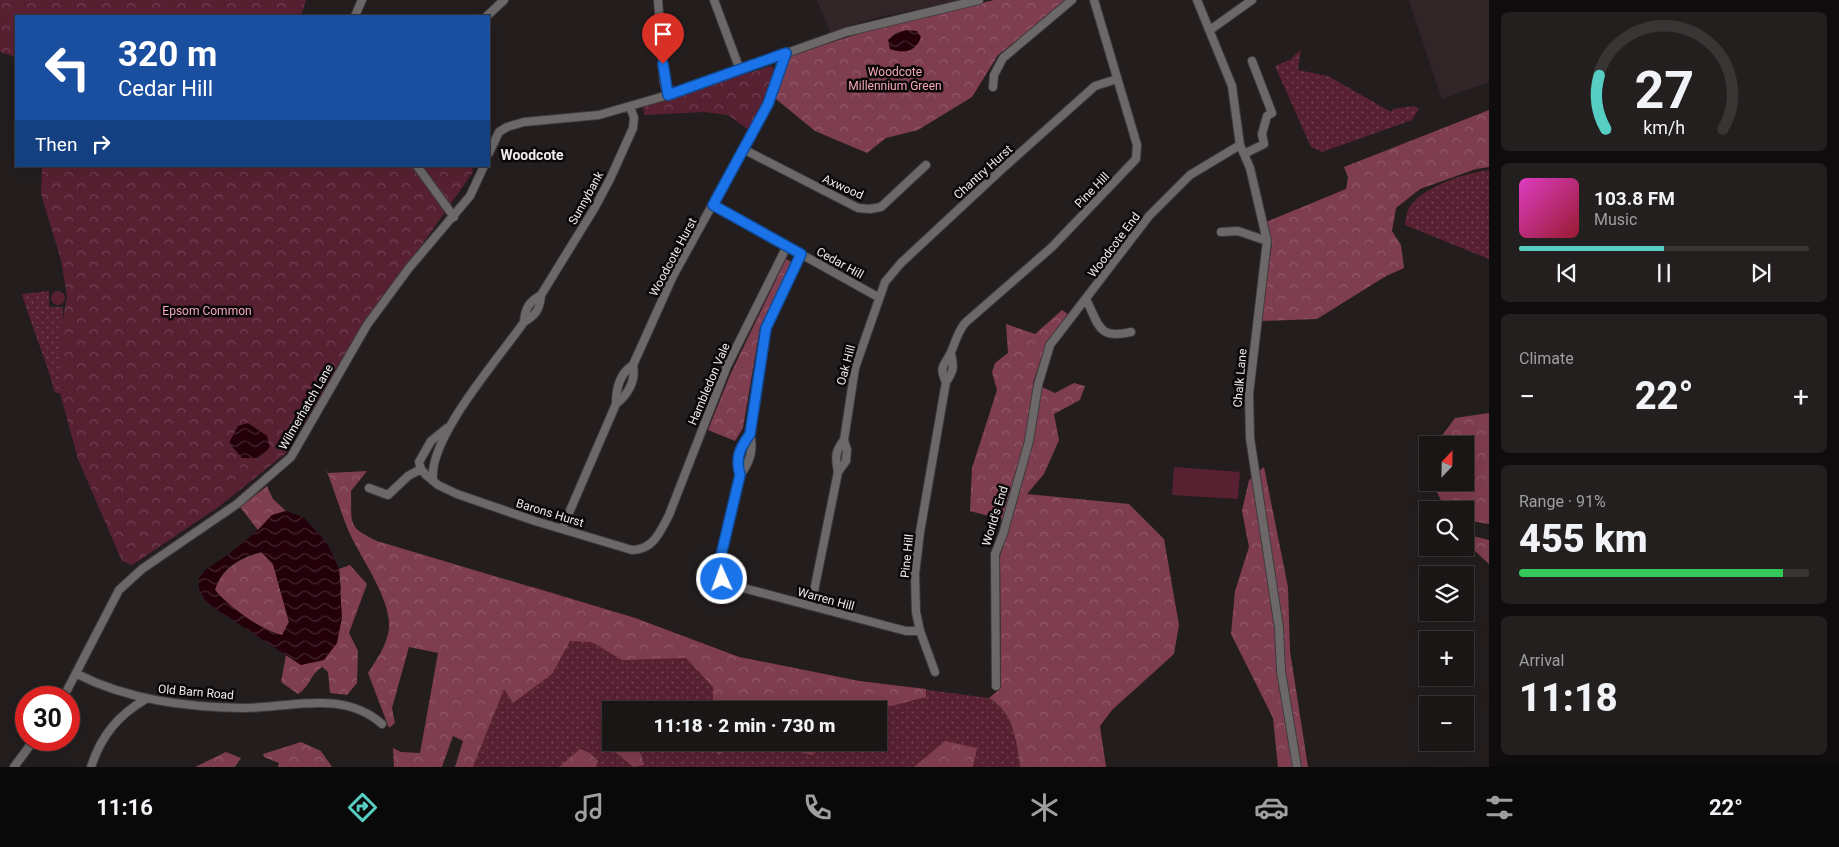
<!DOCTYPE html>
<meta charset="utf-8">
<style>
body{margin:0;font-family:Roboto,sans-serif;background:#231f1f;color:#f1f3f6;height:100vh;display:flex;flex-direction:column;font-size:19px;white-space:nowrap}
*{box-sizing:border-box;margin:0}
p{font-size:16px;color:#9f9fa1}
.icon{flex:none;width:28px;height:28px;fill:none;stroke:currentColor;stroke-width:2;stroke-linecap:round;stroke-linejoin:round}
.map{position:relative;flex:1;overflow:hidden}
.details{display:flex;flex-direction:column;gap:12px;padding:12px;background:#0e0c0c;width:350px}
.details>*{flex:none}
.top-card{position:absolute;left:15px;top:15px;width:475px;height:152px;border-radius:0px;box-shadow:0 5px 20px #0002,0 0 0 1px #383535;background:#1a4fa0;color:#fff;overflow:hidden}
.needle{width:32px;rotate:22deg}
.controls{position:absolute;left:1419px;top:436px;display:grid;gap:10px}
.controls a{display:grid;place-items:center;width:55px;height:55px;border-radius:0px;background:#1a1616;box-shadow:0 5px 20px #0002,0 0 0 1px #383535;font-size:25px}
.speed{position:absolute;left:15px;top:686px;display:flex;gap:10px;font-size:25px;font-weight:700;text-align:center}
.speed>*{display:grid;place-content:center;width:65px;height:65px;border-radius:50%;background:#1a1616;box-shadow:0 5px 20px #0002,0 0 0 1px #383535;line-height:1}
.speed .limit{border:8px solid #d22;background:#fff;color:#111}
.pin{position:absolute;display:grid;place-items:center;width:42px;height:42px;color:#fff;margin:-51px -21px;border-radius:50% 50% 50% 0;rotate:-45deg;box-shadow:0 0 5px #0007}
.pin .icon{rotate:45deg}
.me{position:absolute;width:55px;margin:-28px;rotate:358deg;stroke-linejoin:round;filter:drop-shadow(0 0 4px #0008)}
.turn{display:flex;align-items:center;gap:18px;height:105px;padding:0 20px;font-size:22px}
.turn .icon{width:65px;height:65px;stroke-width:2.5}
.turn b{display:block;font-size:35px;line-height:42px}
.then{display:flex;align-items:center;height:48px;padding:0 20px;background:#0003;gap:10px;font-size:19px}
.big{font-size:38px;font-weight:800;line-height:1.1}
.details .widget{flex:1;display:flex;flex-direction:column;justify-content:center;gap:8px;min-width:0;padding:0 18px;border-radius:8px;background:#231f1f}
.details .dial{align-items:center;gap:0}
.dial svg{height:130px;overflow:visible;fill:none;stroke:#383535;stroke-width:7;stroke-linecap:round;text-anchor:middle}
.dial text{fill:#f1f3f6;stroke:none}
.song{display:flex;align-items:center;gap:15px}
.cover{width:60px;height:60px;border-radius:8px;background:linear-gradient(135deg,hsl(310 70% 55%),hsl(350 70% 35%))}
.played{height:5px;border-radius:2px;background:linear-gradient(90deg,#56cec3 50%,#383535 50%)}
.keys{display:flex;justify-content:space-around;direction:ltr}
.heat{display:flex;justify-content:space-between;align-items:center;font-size:28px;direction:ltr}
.charge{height:8px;border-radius:4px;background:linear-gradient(90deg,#34c759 91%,#383535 0)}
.trip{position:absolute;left:602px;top:701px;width:285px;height:50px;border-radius:0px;background:#1a1616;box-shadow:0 5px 20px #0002,0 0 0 1px #383535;font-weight:800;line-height:50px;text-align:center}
.menu{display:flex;height:80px;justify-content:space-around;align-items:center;background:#0a0909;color:#9f9fa1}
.menu .icon{width:35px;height:35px}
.menu .active{color:#56cec3}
.menu b{font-size:22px;color:#f1f3f6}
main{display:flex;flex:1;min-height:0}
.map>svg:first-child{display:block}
</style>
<main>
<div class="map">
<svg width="1489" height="767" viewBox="0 0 1489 767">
<defs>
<pattern id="grass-dots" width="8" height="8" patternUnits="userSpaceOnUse" patternTransform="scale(1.25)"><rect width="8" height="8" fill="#582132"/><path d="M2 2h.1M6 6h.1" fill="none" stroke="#704150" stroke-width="1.8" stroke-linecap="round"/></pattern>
<pattern id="forest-crowns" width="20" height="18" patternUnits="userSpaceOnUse" patternTransform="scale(1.25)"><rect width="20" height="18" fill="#7f3d50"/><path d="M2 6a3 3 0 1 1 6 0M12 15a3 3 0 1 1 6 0" fill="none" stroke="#915969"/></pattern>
<pattern id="park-crowns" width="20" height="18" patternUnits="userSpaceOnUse" patternTransform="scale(1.25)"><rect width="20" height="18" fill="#582132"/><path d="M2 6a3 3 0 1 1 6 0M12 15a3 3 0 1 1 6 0" fill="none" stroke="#704150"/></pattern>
<pattern id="water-waves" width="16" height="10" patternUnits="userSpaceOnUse" patternTransform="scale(1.25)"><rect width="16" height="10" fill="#24000a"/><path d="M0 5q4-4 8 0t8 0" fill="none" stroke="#44252e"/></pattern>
</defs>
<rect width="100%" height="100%" fill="#231d1e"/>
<path fill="#322528" d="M817,0H961L875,18L830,32Z
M1409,0H1489V82L1442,99Z"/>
<path fill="url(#grass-dots)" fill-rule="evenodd" d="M1301,49L1298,70L1328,76L1391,112L1393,109L1414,106L1419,109L1412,120L1322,152L1311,147L1275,66L1290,60Z
M1489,170V259L1405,225C1406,219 1407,210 1410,206C1427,185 1463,174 1489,170Z
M49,291V307H63L60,393H55C46,359 32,328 22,294Z
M530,586L635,618L739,657L859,681L989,698C1015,714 1016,740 1020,767H473L504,688ZM611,710H879V742H611Z"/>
<path fill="url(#forest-crowns)" d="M994,0H1068L998,55L972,97L918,130L886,138L867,153L815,131L771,95L790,56L876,28Z
M1489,110V167L1476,169L1420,189L1396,208L1392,231L1401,245L1404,268L1386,276L1317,319L1261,321L1272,243L1261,224L1346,189L1348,177L1344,167Z
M786,259L792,262L760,327L743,428L735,441L708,430L730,375Z
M1062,310L1069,315L1046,344L1033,383L1055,393L1074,383L1085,386L1080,400L1054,414L1059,440L1044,474L1027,494L1129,504L1164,539L1179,625L1174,654L1112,710L1100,726L1106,767H1020C1016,740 1015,714 989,698L1001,688L1000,556L1011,522L970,511L972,468L997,390L992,372L995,363L1008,353L1006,324L1035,334Z
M1489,413V524L1465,520V510H1443L1444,506L1432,483L1465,482V445H1435L1455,418Z
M325,467L328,473L367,471L351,491C352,522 346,527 377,541L635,618L739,657L859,681L926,689V697L891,706L864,704L865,710H713V687L686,658L622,660L592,642L570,641L552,674L513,703L504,689L473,767H455L463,741L453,736L442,767H394L393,748L401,752L420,753L438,653L409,647L392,708L395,723L389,728L368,673C377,659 387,645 389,628C391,598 361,559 349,532C340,511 334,488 325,467Z
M1264,467L1288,587L1290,651L1308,767H1278L1273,718L1231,634L1235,591L1249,547L1242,511L1249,480Z
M267,486L273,499L286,511L272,515L258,530L240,507Z
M1465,534L1489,540V564L1475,551L1459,554L1456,548H1465Z
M262,552L273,564L289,622L283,635C263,632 228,606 215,590C222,568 240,558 262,552Z
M350,565L367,584L349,633L358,651L357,683L347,695L330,693L328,672L322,667C310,674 310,687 298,694L281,682L286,655L301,665L341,589L339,569Z
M611,720V742L632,743L641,754L644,765L633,767L605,743L608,723Z
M945,741L977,748L973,767H914Z
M301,742L321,751L332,767H278L279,763L264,757L263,754Z
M717,743V742L827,743L812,755L766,743L732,746L719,755L713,749Z
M580,749L590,753L598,761L596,767H559Z
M226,752L241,758L235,767H195Z"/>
<path fill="url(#park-crowns)" d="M0,0H306L301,16H16V57L0,52Z
M771,66L777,71L749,130L728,115L704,112L644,115L643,106Z
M42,166H472L473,172L362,330L286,453L217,508L132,565L122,561L78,459L60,393L61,331L67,296L61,260L41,194Z"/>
<path fill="#582132" d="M51 298a7 7 0 1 1 14 0a7 7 0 1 1-14 0Z
M1174,467L1240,472L1238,499L1172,495Z"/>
<path fill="url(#water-waves)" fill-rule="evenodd" d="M907,30L917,31L921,37C916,52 904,54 890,49L888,40L896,33Z
M248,423L267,436L270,447L259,458H242L229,443L238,426Z
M286,511L303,517L319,534L329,547L339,569L342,618L337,643L324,660L301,665L213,607L205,600L199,589V578L205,570L229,554L258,530L272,515ZM261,552L273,564L289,622L282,635C263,632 228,606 215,590C221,568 240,557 261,552Z"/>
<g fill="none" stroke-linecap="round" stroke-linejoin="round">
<g stroke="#403a3b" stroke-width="10">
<path id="minor" d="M658,0L664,83L668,95
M714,0L740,70
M1197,0L1232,86L1240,145L1250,168L1267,241L1249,394L1250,438L1279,628L1281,671L1297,767
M355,16L362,0
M487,16L504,0
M1210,30L1252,0
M993,87L994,75L1003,58L1072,0
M743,149L858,208L870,209L881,207L926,165
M489,153L499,132L507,127L524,122L599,115L668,95L846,32L979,0
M1244,154L1264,144L1262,134L1267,116L1272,113L1252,61
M417,166L454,217
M713,205L878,297
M1221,232L1238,231L1267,241
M801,254L766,329L750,434C754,450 750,462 740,475L719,564L722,579L728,584L906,631H920
M1086,299C1099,325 1098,340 1131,332
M524,322C525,308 529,302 541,295L594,209L610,179L633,128L634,118L630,106
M946,382C938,365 945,366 951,352C956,341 957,333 965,323L1052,247L1136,159L1137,145L1094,0
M616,404C628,394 636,381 633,365
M447,428L431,441L419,462L421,469L426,475L438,485L457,494L535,521L632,550C653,550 660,532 669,515L727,366L787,246
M838,472C835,458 835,451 844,440
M740,475C735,457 740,448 750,434
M433,480C428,438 499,358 524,322C536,315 540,309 541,295
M369,488L388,495L408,476L421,469
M562,529L616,404C616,389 620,373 633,365L673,276L768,104L786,53
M811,606L838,472L846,461L847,450L844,440L855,368L885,282L901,263L1002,169L1095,86L1117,79
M935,672L920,631L916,612L915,574L920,532L946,382C954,371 954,366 951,354
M77,674C128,700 186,707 243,708C289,708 343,689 382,724
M996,686L995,554L1003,534L1029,441L1038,385L1050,345L1149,216L1190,175L1240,145
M63,698L119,590L142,569L237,504L291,457L367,325L409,268L470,196L484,166
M14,767L34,740
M91,767C101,736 118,715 146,699"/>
</g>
<use href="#minor" stroke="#6c6869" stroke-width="8"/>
</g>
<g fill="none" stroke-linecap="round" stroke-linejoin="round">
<g stroke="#114b97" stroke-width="12">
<path id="route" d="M663,64L668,95L786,53L768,104L713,205L801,254L766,328L750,434C740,448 735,457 740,475L719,564L722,579"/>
</g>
<use href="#route" stroke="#1a73e8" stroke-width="9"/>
</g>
<g text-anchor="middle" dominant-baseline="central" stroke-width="5" stroke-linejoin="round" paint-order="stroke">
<g font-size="12" fill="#f6a5ba" stroke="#0a0808">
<text x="895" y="72">Woodcote<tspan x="895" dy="14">Millennium Green</tspan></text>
<text x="207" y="311">Epsom Common</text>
</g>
<g font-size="12" fill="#efeaeb" stroke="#0a0808">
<text transform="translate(983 172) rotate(-42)">Chantry Hurst</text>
<text transform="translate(843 187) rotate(24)">Axwood</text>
<text transform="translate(1092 190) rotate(-46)">Pine Hill</text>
<text transform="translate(586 198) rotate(-61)">Sunnybank</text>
<text transform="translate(1114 245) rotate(-53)">Woodcote End</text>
<text transform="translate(673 257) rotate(-62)">Woodcote Hurst</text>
<text transform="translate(840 263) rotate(29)">Cedar Hill</text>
<text transform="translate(846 365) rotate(-75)">Oak Hill</text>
<text transform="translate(1240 378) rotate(-85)">Chalk Lane</text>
<text transform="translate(709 384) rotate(-67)">Hambledon Vale</text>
<text transform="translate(306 407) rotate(-60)">Wilmerhatch Lane</text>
<text transform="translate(550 513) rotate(17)">Barons Hurst</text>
<text transform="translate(995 516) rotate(-73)">World's End</text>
<text transform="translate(907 556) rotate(-84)">Pine Hill</text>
<text transform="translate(826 599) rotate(15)">Warren Hill</text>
<text transform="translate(196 692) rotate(5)">Old Barn Road</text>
</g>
<g font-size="14" font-weight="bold" fill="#efeaeb" stroke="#0a0808">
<text x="532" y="155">Woodcote</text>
</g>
</g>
</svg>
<div class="controls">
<a><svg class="needle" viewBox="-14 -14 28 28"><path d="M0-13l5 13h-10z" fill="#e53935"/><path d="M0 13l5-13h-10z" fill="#9f9fa1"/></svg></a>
<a><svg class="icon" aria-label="search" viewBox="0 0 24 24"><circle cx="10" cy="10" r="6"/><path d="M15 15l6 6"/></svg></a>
<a><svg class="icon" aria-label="layers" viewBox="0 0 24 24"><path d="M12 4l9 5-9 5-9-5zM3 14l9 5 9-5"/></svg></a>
<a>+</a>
<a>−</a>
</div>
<div class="speed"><div class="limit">30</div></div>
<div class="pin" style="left:663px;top:64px;background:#d93025"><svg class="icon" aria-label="arrive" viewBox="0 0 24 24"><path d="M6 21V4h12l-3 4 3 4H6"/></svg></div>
<svg class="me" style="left:722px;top:579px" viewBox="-20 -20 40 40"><circle r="17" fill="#1a73e8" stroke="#fff" stroke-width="3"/><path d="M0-11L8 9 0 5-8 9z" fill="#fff"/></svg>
<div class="trip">11:18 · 2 min · 730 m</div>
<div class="top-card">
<div class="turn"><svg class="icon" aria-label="left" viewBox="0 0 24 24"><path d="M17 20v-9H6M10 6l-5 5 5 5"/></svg><div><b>320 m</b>Cedar Hill</div></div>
<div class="then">Then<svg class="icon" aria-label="right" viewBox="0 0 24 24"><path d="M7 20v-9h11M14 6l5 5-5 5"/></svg></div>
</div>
</div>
<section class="details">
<div class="widget dial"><svg viewBox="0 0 100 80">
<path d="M14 69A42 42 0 1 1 86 69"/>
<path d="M14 69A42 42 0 0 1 10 36" stroke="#56cec3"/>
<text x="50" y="56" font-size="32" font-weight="700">27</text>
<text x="50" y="72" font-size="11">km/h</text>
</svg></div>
<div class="widget">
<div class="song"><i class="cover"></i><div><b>103.8 FM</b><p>Music</p></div></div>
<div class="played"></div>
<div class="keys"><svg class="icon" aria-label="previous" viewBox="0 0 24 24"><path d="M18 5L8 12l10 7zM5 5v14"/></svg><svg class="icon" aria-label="pause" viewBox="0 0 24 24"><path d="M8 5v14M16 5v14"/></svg><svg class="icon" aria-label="next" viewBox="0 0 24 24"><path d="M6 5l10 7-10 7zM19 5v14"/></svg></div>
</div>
<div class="widget"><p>Climate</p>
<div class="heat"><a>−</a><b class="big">22°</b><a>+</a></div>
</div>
<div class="widget"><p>Range · 91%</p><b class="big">455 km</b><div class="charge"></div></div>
<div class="widget"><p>Arrival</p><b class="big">11:18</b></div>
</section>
</main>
<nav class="menu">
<b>11:16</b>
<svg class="icon active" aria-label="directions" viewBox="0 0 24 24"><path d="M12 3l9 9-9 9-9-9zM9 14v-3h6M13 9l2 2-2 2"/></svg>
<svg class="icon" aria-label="music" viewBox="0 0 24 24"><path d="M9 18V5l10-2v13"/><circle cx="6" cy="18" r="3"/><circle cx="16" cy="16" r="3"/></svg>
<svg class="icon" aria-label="phone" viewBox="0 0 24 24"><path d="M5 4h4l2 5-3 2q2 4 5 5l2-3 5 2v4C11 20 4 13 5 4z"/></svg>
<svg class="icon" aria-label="climate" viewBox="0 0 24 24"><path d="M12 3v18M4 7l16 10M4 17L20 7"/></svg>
<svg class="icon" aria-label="car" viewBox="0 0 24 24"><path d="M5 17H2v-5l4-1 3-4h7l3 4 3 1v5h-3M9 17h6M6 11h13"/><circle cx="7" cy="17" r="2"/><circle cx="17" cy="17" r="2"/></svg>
<svg class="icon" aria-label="filters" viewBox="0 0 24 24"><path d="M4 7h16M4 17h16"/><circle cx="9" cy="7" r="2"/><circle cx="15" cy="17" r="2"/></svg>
<b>22°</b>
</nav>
